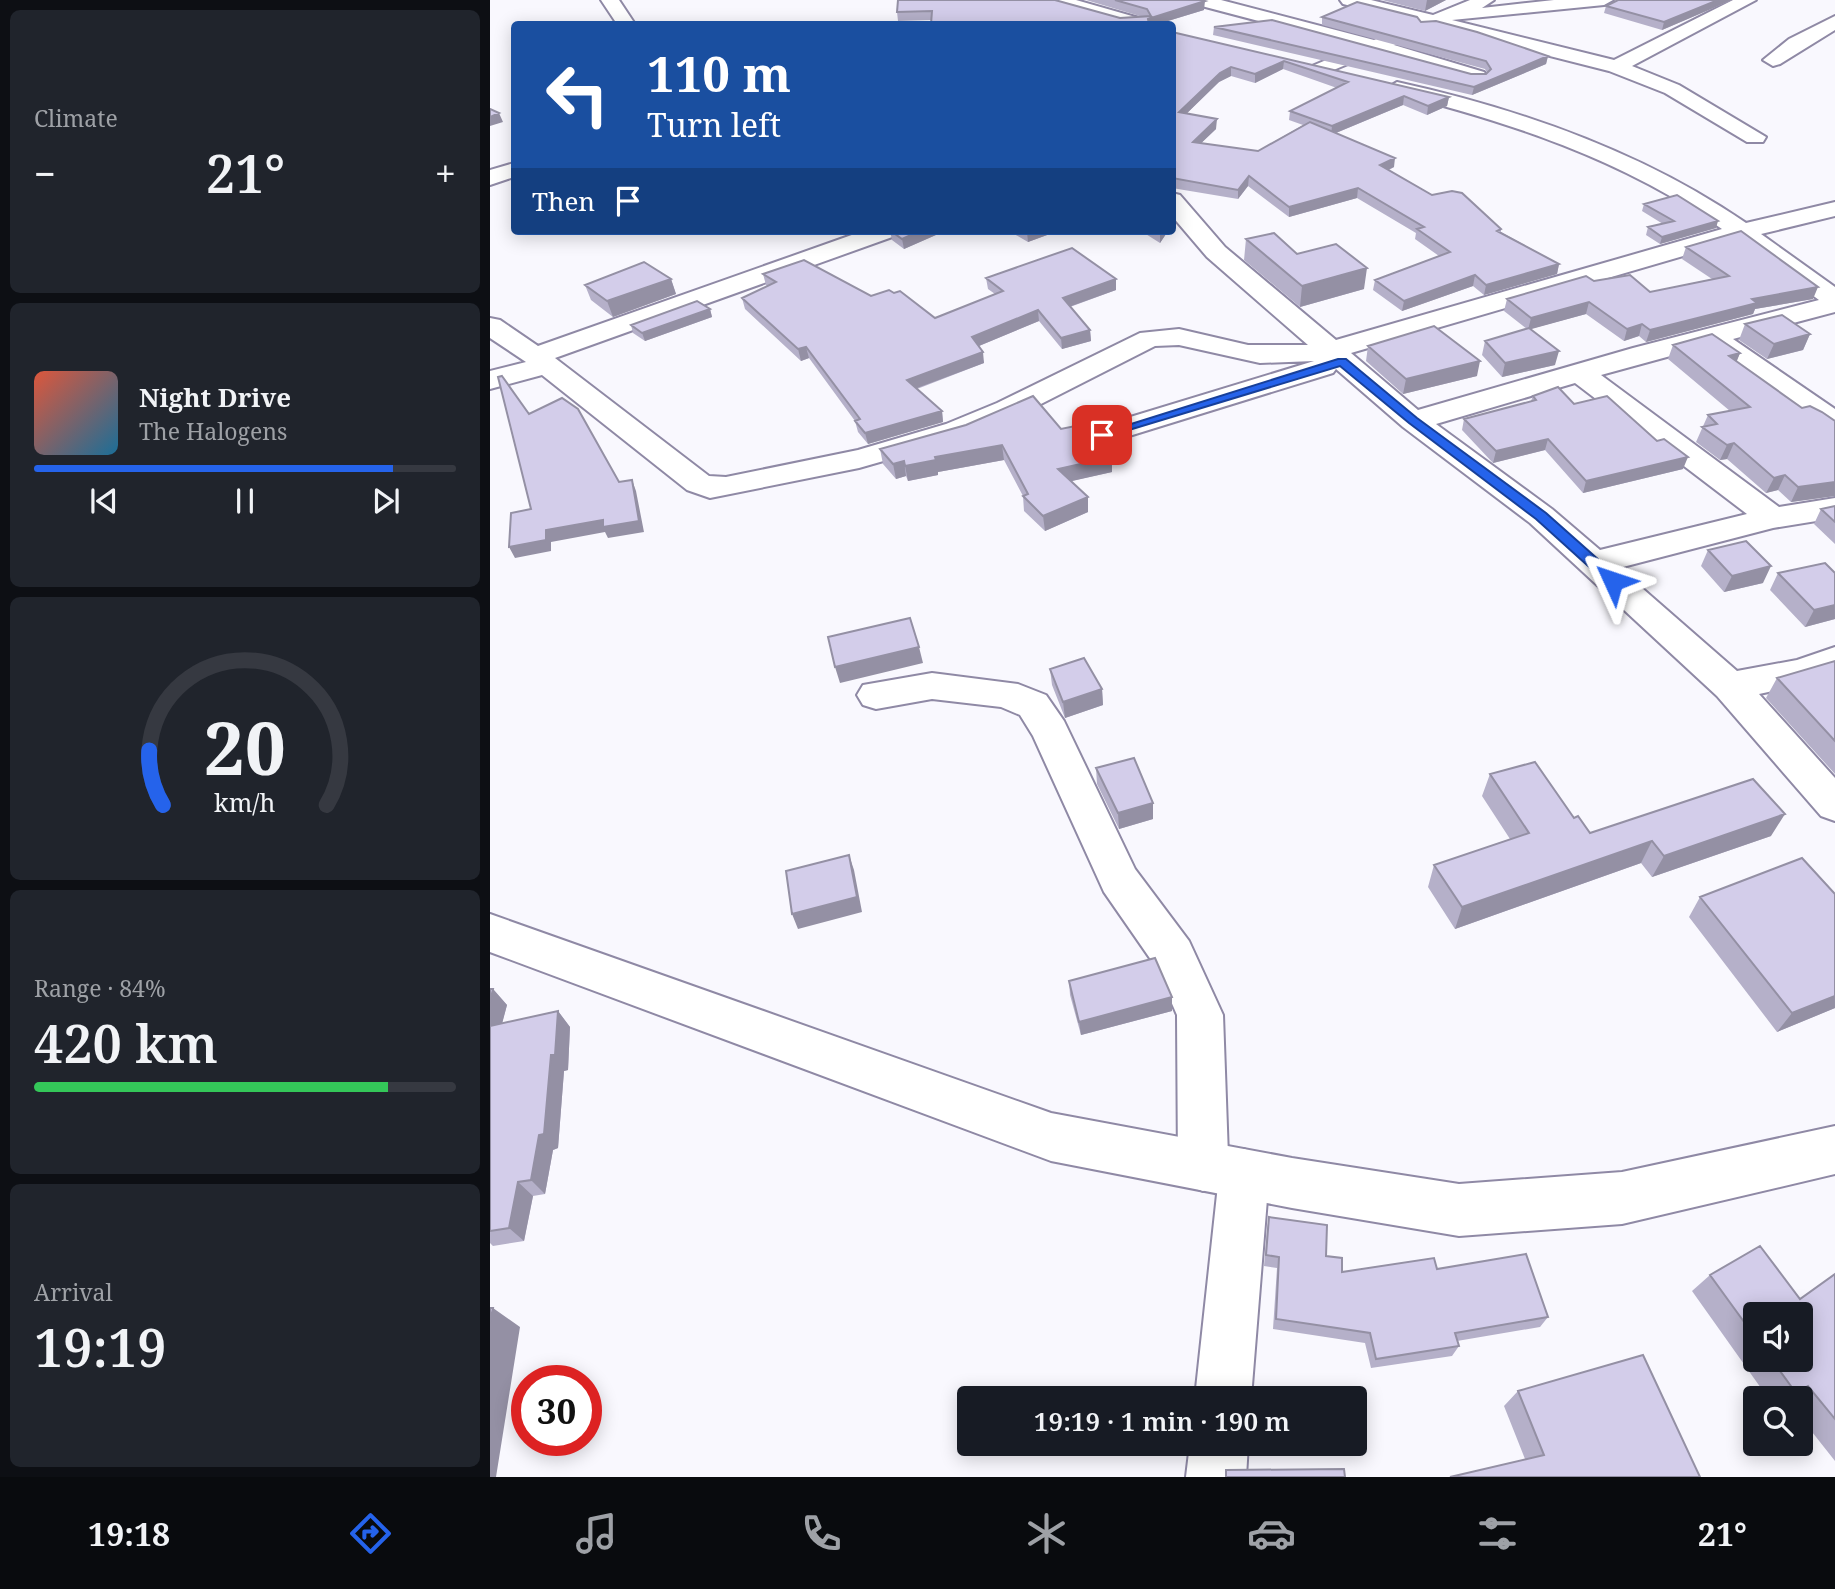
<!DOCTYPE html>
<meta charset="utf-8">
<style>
body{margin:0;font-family:"Noto Serif",serif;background:#20242c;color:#f1f3f6;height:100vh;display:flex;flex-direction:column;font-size:26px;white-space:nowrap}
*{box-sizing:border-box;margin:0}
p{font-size:23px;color:#9ea1a6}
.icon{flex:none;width:38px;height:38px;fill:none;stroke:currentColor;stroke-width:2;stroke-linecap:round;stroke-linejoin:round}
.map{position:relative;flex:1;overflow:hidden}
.details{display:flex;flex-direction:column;gap:10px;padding:10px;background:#0d0f14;width:490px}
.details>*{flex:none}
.banner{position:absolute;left:21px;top:21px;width:665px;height:214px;border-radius:7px;box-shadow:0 4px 18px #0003;background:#1a4fa0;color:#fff;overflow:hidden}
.fabs{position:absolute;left:1253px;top:1302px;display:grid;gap:14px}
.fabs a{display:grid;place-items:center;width:70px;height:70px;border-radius:7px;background:#171b24;box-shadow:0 4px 18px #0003;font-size:35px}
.speed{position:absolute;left:21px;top:1365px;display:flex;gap:14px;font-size:35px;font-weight:700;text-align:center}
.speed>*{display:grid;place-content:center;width:91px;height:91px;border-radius:50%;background:#171b24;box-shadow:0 4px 18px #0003;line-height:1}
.speed .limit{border:10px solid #d22;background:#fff;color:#111}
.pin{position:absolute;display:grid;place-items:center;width:60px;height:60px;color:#fff;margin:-30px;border-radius:14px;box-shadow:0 4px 10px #0006}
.me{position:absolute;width:77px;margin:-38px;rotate:312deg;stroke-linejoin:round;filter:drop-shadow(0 0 5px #0008)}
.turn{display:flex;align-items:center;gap:24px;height:147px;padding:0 21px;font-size:32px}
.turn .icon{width:91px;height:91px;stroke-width:2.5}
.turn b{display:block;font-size:49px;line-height:60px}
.then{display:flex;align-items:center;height:66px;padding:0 21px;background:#0003;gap:14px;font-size:26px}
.big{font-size:52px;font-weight:600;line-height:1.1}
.details .tile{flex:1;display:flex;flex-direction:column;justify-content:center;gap:10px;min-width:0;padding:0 24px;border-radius:10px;background:#20242c}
.details .dial{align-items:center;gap:0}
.dial svg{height:182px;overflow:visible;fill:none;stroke:#363941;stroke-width:7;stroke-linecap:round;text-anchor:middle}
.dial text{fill:#f1f3f6;stroke:none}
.song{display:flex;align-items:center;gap:21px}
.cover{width:84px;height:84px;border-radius:10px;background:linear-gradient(135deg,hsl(10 70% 55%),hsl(200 70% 35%))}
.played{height:7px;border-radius:4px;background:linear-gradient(90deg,#2563eb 85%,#363941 85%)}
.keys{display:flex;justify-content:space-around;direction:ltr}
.heat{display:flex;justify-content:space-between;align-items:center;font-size:38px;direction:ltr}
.charge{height:10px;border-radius:5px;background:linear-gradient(90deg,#34c759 84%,#363941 0)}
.trip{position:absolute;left:467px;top:1386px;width:410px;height:70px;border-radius:7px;background:#171b24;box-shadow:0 4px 18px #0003;font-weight:600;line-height:70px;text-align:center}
.tab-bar{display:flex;height:112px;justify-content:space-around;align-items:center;background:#090b0e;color:#9ea1a6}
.tab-bar .icon{width:49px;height:49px}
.tab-bar .on{color:#2563eb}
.tab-bar b{font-size:32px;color:#f1f3f6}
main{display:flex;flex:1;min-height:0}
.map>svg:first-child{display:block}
</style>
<main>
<section class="details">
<div class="tile"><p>Climate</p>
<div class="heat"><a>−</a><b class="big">21°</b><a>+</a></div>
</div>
<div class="tile">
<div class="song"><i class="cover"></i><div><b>Night Drive</b><p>The Halogens</p></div></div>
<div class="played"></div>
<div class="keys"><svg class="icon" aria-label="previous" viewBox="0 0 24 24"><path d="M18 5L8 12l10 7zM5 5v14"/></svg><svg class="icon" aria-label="pause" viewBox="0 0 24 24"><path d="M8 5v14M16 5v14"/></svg><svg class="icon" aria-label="next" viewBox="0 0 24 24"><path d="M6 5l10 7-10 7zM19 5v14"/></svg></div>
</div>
<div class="tile dial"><svg viewBox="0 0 100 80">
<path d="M14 69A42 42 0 1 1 86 69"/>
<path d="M14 69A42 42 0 0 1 8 45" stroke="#2563eb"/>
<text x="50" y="56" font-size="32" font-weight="700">20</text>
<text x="50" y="72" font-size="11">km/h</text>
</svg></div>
<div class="tile"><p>Range · 84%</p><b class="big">420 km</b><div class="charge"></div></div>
<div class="tile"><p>Arrival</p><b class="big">19:19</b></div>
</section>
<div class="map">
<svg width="1345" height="1477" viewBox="0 0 1345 1477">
<rect width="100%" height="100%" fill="#f9f8fe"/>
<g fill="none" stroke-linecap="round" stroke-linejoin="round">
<g stroke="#8f89a5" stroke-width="4">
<path id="minor" d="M111,0H129L145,24H127Z
M557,0H586L656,20L658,24H631L560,4Z
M701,0H731L884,40L926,22L853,4L850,0H881L943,15L980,0H1004L992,8L1064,0H1123L1114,5L962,20L1124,60L1243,0H1266L1142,66L1189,85L1276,137L1273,142H1257L1175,93L1119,71L946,27L904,45L994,72L997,76L994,80H980L887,52L829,76L819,70L822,66L867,47L704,4Z
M1345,16V30L1290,64L1283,66L1273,60L1299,39Z
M907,82C1030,109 1151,151 1256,223L1345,202V216L1271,234L1345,287V312L1243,339L1345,409V432L1334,429L1217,346L1111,375L1289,507L1345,498V518L1283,528L1129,568L1247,671L1307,660L1345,647V674L1312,685L1269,694L1345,778V821L1331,816L1227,696L1040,523L913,427L846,369L843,373L623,441L612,444L601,441L597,435L601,429L824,361L770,363L689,345L665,346L547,406L477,437L369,468L220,498L197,490L52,375L0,389V371L36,362L0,338V318L10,320L48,346L373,231H408L405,236L65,358L219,476L236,477L368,450L456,424L507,403L650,333L689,329L758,345H818L717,257L682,216V193L690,195L735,247L846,340L1232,229C1133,159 1017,121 900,92L897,88ZM1248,240L1329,300L1143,348L928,410L861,353ZM1085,383L1257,514L1110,550L1062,509L946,424Z
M24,163V177L0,185V170Z
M442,673L528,684L556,695L574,721L645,869L699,941L733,1015L738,1156L754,1149L772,1156L779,1174L761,1398H705L728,1185L713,1191L695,1184L688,1166L687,1015L666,967L614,892L543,736L530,715L511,707L442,699L386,709L373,705L367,695L373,685Z
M700,1444H758L756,1477H696Z"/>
</g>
<g stroke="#8f89a5" stroke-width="4">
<path id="major" d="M0,914L561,1113L802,1158L969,1184L1132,1172L1345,1126V1174L1132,1224L969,1236L802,1208L561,1161L0,952Z"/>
</g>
<use href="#minor" fill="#fff" fill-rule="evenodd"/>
<use href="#major" fill="#fff" fill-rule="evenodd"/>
</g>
<path fill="#b5b0c9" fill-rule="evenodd" d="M408,0L630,18L653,17L596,0H711L714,10L668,24L441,20L408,21L407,12Z
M892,0H956L935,11Z
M1242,0L1172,30L1114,13L1116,6Z
M832,17L931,22L1058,56L1056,64L982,95L723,35L724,27L981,74H996L997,73L995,69L832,25Z
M682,32L959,97L957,106L937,115L913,105L846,133L904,167L899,170L942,195L1011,229V232L1069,264L1067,274L994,295L983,286L912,311L883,290L885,280L949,256L925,239L926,233L867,198L799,217L758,186L748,199L682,188ZM793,69L847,88L800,111L799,120L813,125L768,151L711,143L726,129L697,113L729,82L741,76L765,83Z
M1154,204L1226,228L1170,244L1156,235L1158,227L1173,224L1152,211Z
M400,231H455L414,249L402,240Z
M519,231H568L538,242Z
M651,231H678L670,243Z
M756,239L807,254L874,289L810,307L754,260Z
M1196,247L1323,299L1265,309L1263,314L1156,342L1149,336L1134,341L1096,314L1040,329L1065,365L1012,377L992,355L995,341L1037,329L1014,311L1017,299L1104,281L1160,292L1222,279L1192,259Z
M273,274L381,296L404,293L445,318L505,294L498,289L496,278L626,290L580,307L600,330L601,341L572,349L549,321L489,346L494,363L427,389L452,411L453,422L378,444L368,432L365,421L319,358L311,361L255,309L252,298L277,286L276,285Z
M181,279L186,294L123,317L101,300L95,285Z
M220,309L222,317L155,341L143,333L141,325Z
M1255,324L1320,334L1313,350L1277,359L1249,340Z
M1183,345L1250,353L1246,362L1312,408L1345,421V496L1301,502L1288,490L1276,493L1237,459L1230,460L1206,442L1218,415L1240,411L1178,359Z
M878,346L987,376L913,394L876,361Z
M1043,396L1084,404L1193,469L1093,493L1055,450L1003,463L972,430L974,419L1041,401Z
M571,429L622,457V472L581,481L598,497V512L555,531L534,511L533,496L514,460L448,472V475L418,481L416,476L406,479L393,464L390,449Z
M1345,506V544L1324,524L1331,509Z
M1218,550L1273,583L1234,592L1211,566Z
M1288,573H1345V619L1315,627L1280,590Z
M1345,661V774L1276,698L1287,678Z
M560,669L612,689L613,705L575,718L562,685Z
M606,768L663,819L629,829L607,784Z
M1000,774L1084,818L1100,833L1281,836L1162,877L1151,863L965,929L938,887L944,865L1020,839L992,796Z
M1210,897L1345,1008L1287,1032L1199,917Z
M579,981L682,1011L591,1035L580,995Z
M0,989H3L17,1005L12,1023L68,1011L80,1027L78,1070L74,1071L68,1148L63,1150L55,1194L43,1196L34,1241L3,1246L0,1243Z
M779,1217L836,1256L852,1272L947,1269L1058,1317L1050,1327L967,1341L969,1346L962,1356L881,1368L875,1343L783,1329L787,1268L774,1266L777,1229Z
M1345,1274V1461L1311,1418V1398H1278L1202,1291L1220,1275L1310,1299ZM1265,1314L1311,1360H1265Z
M1028,1391L1210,1477L1035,1459L1014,1406Z"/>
<path fill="#9490a4" d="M937,0H956L935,11Z
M1228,0H1242L1172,30L1174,22Z
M715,1L714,10L668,24H658V19Z
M1058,56L1056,64L982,95L984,87Z
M794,61L793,69L765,83V74Z
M741,67V76L729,82L689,121V112L730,73Z
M914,96L913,105L841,135L842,126Z
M959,97L957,106L937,115L938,106Z
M9,113L13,122L0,126V117Z
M727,119L726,129L703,151V142Z
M905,158L904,167L889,174L890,165Z
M759,176L758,186L748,199V190Z
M868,188L867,198L799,217V207Z
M1228,221L1226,228L1170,244L1172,237Z
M430,231H455L414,249L412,239Z
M540,231H568L538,242L537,232Z
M672,231H678L670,243V233Z
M1069,264L1067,274L994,295L996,285Z
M877,268L874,289L810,307L812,286Z
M985,275L983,286L912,311L914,301Z
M181,279L186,294L123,317L117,301Z
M626,279V290L573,309V298Z
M1328,287L1323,299L1265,309L1263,314L1156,342L1160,330L1262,299Z
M1099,302L1096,314L1038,330L1041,318Z
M220,309L222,317L155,341L152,333Z
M548,310L549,321L484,348L482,337Z
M1152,324L1149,336L1134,341L1137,329Z
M600,330L601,341L572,349L571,338Z
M1320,334L1313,350L1277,359L1284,344Z
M316,347L319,358L311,361L308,349Z
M1069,351L1065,365L1012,377L1015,363Z
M493,352L494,363L419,391L417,380Z
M1250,353L1244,368L1239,356Z
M990,361L987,376L913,394L916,379Z
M452,411L453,422L378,444L375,433Z
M1058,439L1055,450L1003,463L1006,451Z
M1244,443L1237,459L1230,460L1237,445Z
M512,445L514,460L448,472V475L418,481L415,466L445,457Z
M622,457V472L569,484L568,469Z
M1198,457L1193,469L1093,493L1096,481Z
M414,461L416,476L406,479L403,464Z
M1295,475L1288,490L1276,493L1284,478Z
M142,480L146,491L154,532L118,538L115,532L61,542V551L25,558L19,547Z
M1345,482V496L1301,502L1308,487Z
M598,497V512L555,531L553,516Z
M1281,566L1273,583L1234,592L1242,576Z
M1345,605V619L1315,627L1324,610Z
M429,647L433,663L350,683L345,667Z
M612,689L613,705L575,718L573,702Z
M663,803V819L629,829L628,813Z
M1295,814L1281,836L1162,877L1174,856Z
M1162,841L1151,863L965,929L972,907Z
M359,855L364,870L372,912L308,929L302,914Z
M3,989L17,1005L7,1043L0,1035V1002Z
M1345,996V1008L1287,1032L1302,1013Z
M682,997V1011L591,1035L589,1022Z
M68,1011L80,1027L78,1070L74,1071L68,1148L63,1150L55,1194L41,1180Z
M28,1182L43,1196L34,1241L19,1228Z
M3,1308L30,1327L6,1477H0V1322Z"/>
<path fill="#d3cdea" stroke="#9490a4" stroke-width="2" d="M408,0H565L630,18L661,16L657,9L625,0H711L715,1L658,19L659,24H441L442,11L407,12Z
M1128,0H1228L1174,22L1116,6Z
M867,2L927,17L931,22L946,21L987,32L1058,56L984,87L724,27L782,20L981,74H996L1001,69L996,61L832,17Z
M682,32L959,97L938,106L914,96L842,126L800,111L858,82L794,61L765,74L741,67L730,73L689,112L727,119L703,142L768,151L820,122L905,158L890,165L942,195L962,191L972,193L1011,229L1007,231L1069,264L996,285L985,275L914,301L885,280L960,252L927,229L934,227L868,188L799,207L759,176L748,190L682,178Z
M0,109L9,113L0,117Z
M1187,195L1228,221L1172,237L1158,227L1184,221L1154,204Z
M401,231H430L412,239Z
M1251,231L1328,287L1262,299L1267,303L1160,330L1152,324L1137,329L1099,302L1041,318L1017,299L1096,276L1104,281L1140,275L1160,292L1239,276L1196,247Z
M784,233L807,254L846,244L877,268L812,286L756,239Z
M582,248L626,279L573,298L600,330L571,338L548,310L482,337L493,352L417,380L452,411L375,433L365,421L370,419L316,347L308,349L252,298L286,282L273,274L314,260L381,296L399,290L404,293L410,291L445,318L513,291L496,278Z
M154,262L181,279L117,301L95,285Z
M207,301L220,309L152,333L141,325Z
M1292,315L1320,334L1284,344L1255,324Z
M944,326L990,361L916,379L878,346Z
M1039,328L1069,351L1015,363L995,341Z
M1222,334L1250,353L1239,356L1312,408L1320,406L1332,412L1345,421V482L1308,487L1295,475L1284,478L1244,443L1237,445L1212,427L1227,424L1218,415L1260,407L1183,345Z
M12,376L39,414L72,398L88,409L129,482L142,480L149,521L113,527V520L56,530V540L19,547L21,513L41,509L8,377Z
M1068,387L1084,404L1117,396L1167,441L1174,439L1198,457L1096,481L1058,439L1006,451L974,419L1046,400L1043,396Z
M543,396L571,429L595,424L606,431L622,457L568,469L598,497L553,516L533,496L538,494L512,445L445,457L446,460L415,466L414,461L403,464L390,449L476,425Z
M1345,506V522L1331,509Z
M1256,541L1281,566L1242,576L1218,550Z
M1335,563L1345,573V605L1324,610L1288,573Z
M420,618L429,647L345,667L338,637Z
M594,658L612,689L573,702L560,669Z
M1345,661V741L1287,678Z
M644,758L663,803L628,813L606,768Z
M1045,762L1084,818L1088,816L1100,833L1263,779L1295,814L1174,856L1162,841L972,907L944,865L1039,833L1000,774Z
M359,855L367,897L302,914L296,871Z
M1312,858L1345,894V996L1302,1013L1210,897Z
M665,958L682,997L589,1022L579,981Z
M0,989H3L0,1002Z
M68,1011L65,1055H61L54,1134L49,1135L41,1180L28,1182L19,1228L0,1231V1026Z
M779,1217L837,1225L836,1256L852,1258V1272L944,1258L947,1269L1036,1254L1058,1317L965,1333L969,1346L886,1359L880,1333L786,1319L789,1257L776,1255Z
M1270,1246L1310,1299L1345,1274V1419L1318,1386L1306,1393L1282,1360H1311V1314H1265V1337L1220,1275Z
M0,1308H3L0,1322Z
M1153,1355L1210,1477H960L1054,1455L1028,1391Z
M854,1469L855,1477H736V1470Z"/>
<path fill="#2563eb" stroke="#184099" stroke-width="2" d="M848,359H856L927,418L1056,513L1128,577V584H1118L1046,519L919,423L850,366L616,437L606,435Z"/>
</svg>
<div class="fabs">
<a><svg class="icon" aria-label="sound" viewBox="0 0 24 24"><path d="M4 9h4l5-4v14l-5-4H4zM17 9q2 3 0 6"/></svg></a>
<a><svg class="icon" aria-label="search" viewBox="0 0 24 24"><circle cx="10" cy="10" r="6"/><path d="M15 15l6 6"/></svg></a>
</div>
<div class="speed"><div class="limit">30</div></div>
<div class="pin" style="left:612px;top:435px;background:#d93025"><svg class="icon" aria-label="arrive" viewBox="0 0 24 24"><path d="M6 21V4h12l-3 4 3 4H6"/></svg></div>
<svg class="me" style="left:1123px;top:581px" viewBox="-20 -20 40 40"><path d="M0-17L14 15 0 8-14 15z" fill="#2563eb" stroke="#fff" stroke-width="4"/></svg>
<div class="trip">19:19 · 1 min · 190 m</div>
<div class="banner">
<div class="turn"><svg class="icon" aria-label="left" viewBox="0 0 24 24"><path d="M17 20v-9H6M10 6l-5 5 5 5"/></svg><div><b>110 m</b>Turn left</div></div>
<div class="then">Then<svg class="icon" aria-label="arrive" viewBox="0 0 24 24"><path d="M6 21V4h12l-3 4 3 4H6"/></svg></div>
</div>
</div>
</main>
<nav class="tab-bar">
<b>19:18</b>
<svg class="icon on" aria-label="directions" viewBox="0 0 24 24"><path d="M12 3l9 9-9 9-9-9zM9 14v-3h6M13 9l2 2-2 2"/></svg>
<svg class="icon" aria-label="music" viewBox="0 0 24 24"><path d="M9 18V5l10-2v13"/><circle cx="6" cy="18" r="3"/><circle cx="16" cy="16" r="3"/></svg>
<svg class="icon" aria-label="phone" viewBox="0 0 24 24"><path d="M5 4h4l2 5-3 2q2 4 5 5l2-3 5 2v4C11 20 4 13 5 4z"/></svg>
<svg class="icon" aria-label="climate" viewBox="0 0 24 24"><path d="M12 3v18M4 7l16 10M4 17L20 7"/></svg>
<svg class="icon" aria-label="car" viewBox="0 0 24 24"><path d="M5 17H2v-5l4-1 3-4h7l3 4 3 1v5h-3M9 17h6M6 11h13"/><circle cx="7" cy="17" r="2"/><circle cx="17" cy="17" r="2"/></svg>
<svg class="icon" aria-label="filters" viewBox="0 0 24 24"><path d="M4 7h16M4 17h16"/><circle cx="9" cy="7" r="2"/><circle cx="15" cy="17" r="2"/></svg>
<b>21°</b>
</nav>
